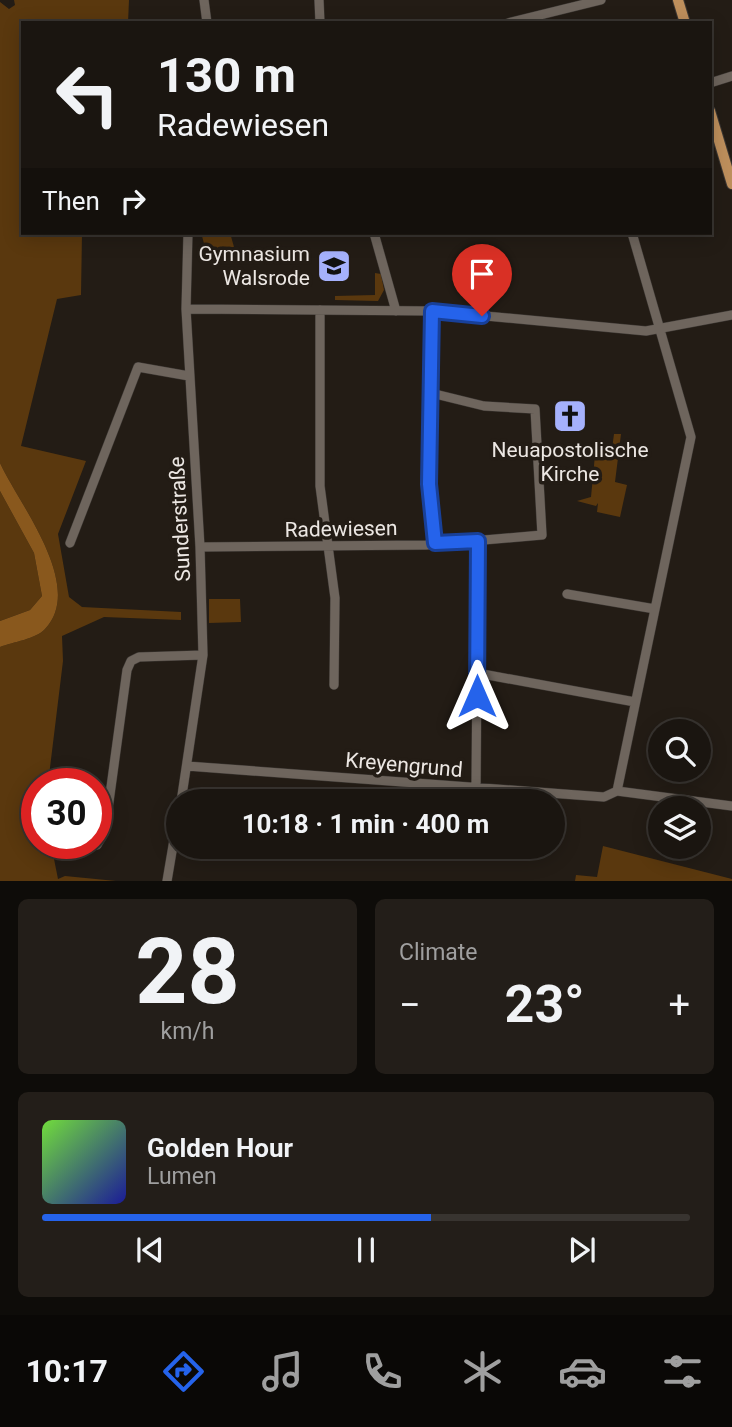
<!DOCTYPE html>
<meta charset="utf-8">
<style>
body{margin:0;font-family:Roboto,sans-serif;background:#231e19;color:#f1f3f6;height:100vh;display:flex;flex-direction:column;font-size:26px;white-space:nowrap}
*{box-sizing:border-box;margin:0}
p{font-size:23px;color:#9f9f9f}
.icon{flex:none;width:38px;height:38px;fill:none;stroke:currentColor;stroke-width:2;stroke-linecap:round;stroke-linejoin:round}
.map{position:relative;height:881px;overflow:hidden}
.details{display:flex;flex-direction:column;gap:18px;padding:18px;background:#0e0c09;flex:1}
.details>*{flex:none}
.top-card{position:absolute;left:21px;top:21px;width:691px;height:214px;border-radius:0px;box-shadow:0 4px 18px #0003,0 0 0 2px #383430;background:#1a1510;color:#f1f3f6;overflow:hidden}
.fabs{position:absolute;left:648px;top:719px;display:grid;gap:14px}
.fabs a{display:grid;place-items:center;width:63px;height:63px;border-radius:50%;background:#1a1510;box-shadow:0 4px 18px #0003,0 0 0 2px #383430;font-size:35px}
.speed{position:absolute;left:21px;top:768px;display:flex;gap:14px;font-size:35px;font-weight:700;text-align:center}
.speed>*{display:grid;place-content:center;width:91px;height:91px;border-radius:50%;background:#1a1510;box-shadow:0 4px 18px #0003,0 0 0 2px #383430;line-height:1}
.speed .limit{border:10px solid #d22;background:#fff;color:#111}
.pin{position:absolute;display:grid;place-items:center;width:60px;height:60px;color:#fff;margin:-72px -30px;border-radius:50% 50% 50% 0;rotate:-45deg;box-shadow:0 0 7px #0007}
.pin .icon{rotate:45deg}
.me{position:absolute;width:77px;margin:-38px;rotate:0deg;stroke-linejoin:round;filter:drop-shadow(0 0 5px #0008)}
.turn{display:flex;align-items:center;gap:24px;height:147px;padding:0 21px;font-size:32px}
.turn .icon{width:91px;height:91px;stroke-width:2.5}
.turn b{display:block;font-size:49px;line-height:60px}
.then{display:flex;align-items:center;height:66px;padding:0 21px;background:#0003;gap:14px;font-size:26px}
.big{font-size:52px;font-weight:700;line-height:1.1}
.details .widget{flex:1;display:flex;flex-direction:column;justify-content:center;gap:10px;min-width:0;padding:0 24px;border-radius:10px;background:#231e19}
.details .dial{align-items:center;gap:0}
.dial b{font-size:91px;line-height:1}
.song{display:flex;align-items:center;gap:21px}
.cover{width:84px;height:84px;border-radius:10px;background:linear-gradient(135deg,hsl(100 70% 55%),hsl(240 70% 35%))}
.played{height:7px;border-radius:4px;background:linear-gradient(90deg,#2563eb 60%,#383430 60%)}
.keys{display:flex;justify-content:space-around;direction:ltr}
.heat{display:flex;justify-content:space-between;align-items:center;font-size:38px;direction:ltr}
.details .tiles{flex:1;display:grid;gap:18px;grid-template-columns:1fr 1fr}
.widget:last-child{grid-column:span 2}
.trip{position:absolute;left:166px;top:789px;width:399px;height:70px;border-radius:35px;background:#1a1510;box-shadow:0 4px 18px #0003,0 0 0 2px #383430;font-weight:700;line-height:70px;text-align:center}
.tabs{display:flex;height:112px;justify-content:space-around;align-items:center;background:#0a0806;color:#9f9f9f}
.tabs .icon{width:49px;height:49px}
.tabs .selected{color:#2563eb}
.tabs b{font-size:32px;color:#f1f3f6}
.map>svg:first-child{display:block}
</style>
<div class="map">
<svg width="732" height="881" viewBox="0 0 732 881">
<rect width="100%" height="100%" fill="#231c15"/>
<path fill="#5a380e" d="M14,0H129L128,23H23V233H82L81,295L57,299L21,446L86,461L58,534L69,597L82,607L181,612V620L104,617L62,636L63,661L48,784H37V844H51L58,879L65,876L116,881H0V647C13,642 36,639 45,629C86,586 18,503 0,463V2L9,9L15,5Z
M214,233H230L234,247L207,255L202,236Z
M375,273L381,274L384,290L378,301L335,300V296L375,295Z
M614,434H621L615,482L627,485L620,517L597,512L598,503L596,506L577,501L591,497L595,455L611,456Z
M0,491L34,553L42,596L30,610L0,621Z
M209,599H240L241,622L209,623Z
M603,846L732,879V881H575L576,875L597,877Z"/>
<path fill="#89581d" d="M0,463C18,503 86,586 45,629C36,639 13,642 0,647V621L30,610L42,596L34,553L0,491Z"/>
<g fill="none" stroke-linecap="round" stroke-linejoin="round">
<g stroke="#3d3834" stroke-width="10">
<path id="minor" d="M204,0L207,23
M319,0L320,23
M508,23L601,0
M710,83L732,76
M374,233L396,311
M186,309L432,311L646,331L732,315
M320,310V486L335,598L334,685
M432,311L429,484L435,543
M70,543L138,367L189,376
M200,547L426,545L542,535L535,409L484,406L431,393
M567,594L655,609
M477,673L635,702
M187,766L604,797L617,791
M476,789L478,541
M617,791L691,437L632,233
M617,791L732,806
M181,802L203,655L200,547L186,309L188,233
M97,845L105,831L127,670L131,661L139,657L203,655
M167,881L178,816"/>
</g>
<g stroke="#3d3834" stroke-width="12">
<path id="major" d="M678,0L685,23
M710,111L732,184"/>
</g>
<use href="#minor" stroke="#6e655d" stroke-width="9"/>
<use href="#major" stroke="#be8f5c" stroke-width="10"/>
</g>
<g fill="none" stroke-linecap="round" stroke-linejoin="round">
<g stroke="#184099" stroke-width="18">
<path id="route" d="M477,696L478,541L435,543L429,484L432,311L482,316"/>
</g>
<use href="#route" stroke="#2563eb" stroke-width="12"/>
</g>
<defs>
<g id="school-square" transform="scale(1.75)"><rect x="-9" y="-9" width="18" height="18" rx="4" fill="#a5b1fc" stroke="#231c15"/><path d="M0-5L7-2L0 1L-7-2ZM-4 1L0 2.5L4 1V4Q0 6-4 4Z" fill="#111"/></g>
<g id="church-square" transform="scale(1.75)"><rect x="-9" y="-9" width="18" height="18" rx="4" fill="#a5b1fc" stroke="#231c15"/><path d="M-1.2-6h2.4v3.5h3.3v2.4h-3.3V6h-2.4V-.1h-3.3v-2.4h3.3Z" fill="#111"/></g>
</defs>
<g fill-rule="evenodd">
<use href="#school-square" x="334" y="266"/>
<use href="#church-square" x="570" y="416"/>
</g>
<g text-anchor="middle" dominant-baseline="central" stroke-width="7" stroke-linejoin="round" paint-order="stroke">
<g font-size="21" fill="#ece7e3" stroke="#231c15" text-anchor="end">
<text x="310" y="254">Gymnasium<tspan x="310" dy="24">Walsrode</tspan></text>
<text x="570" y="450" text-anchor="middle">Neuapostolische<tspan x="570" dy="24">Kirche</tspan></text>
</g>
<g font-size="21" fill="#ece7e3" stroke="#231c15">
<text transform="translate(180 519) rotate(-93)">Sunderstraße</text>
<text transform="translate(341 529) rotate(-1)">Radewiesen</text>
<text transform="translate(404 765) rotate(5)">Kreyengrund</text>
</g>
</g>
</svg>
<div class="fabs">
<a><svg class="icon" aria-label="search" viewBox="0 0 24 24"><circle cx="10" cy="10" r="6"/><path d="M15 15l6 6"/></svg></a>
<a><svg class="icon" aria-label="layers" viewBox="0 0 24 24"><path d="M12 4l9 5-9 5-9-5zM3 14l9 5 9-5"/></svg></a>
</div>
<div class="speed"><div class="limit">30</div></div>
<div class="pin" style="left:482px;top:316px;background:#d93025"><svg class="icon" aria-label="arrive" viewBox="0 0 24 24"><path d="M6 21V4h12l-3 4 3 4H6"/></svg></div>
<svg class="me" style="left:477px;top:696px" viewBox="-20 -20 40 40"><path d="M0-17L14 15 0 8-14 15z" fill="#2563eb" stroke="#fff" stroke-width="4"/></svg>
<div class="trip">10:18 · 1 min · 400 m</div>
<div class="top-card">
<div class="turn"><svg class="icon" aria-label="left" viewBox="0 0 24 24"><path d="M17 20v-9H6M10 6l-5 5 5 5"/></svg><div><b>130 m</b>Radewiesen</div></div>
<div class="then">Then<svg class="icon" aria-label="right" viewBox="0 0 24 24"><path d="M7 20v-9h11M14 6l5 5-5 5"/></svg></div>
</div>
</div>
<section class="details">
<div class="tiles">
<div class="widget dial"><b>28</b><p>km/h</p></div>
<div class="widget"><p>Climate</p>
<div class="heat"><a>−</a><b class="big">23°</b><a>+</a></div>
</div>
<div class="widget">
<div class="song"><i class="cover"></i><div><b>Golden Hour</b><p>Lumen</p></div></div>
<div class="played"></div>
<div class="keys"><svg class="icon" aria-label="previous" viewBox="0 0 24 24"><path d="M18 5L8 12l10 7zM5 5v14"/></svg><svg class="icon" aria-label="pause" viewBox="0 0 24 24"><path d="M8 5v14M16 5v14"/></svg><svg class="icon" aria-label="next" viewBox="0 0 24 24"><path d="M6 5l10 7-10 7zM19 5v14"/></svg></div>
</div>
</div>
</section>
<nav class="tabs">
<b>10:17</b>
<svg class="icon selected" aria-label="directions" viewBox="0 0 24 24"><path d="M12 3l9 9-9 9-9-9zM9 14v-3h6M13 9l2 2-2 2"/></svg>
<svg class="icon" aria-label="music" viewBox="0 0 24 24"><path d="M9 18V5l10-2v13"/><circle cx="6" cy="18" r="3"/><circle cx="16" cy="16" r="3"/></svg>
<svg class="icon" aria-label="phone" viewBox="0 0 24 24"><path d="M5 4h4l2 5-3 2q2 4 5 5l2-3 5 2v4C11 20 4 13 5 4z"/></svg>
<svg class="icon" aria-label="climate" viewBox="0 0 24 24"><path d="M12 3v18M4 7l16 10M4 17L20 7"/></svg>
<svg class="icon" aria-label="car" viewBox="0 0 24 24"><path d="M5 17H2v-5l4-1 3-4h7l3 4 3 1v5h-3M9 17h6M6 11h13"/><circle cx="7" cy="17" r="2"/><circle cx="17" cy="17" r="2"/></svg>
<svg class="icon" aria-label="filters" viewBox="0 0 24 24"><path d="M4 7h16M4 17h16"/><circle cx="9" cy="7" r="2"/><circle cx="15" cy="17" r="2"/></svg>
</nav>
